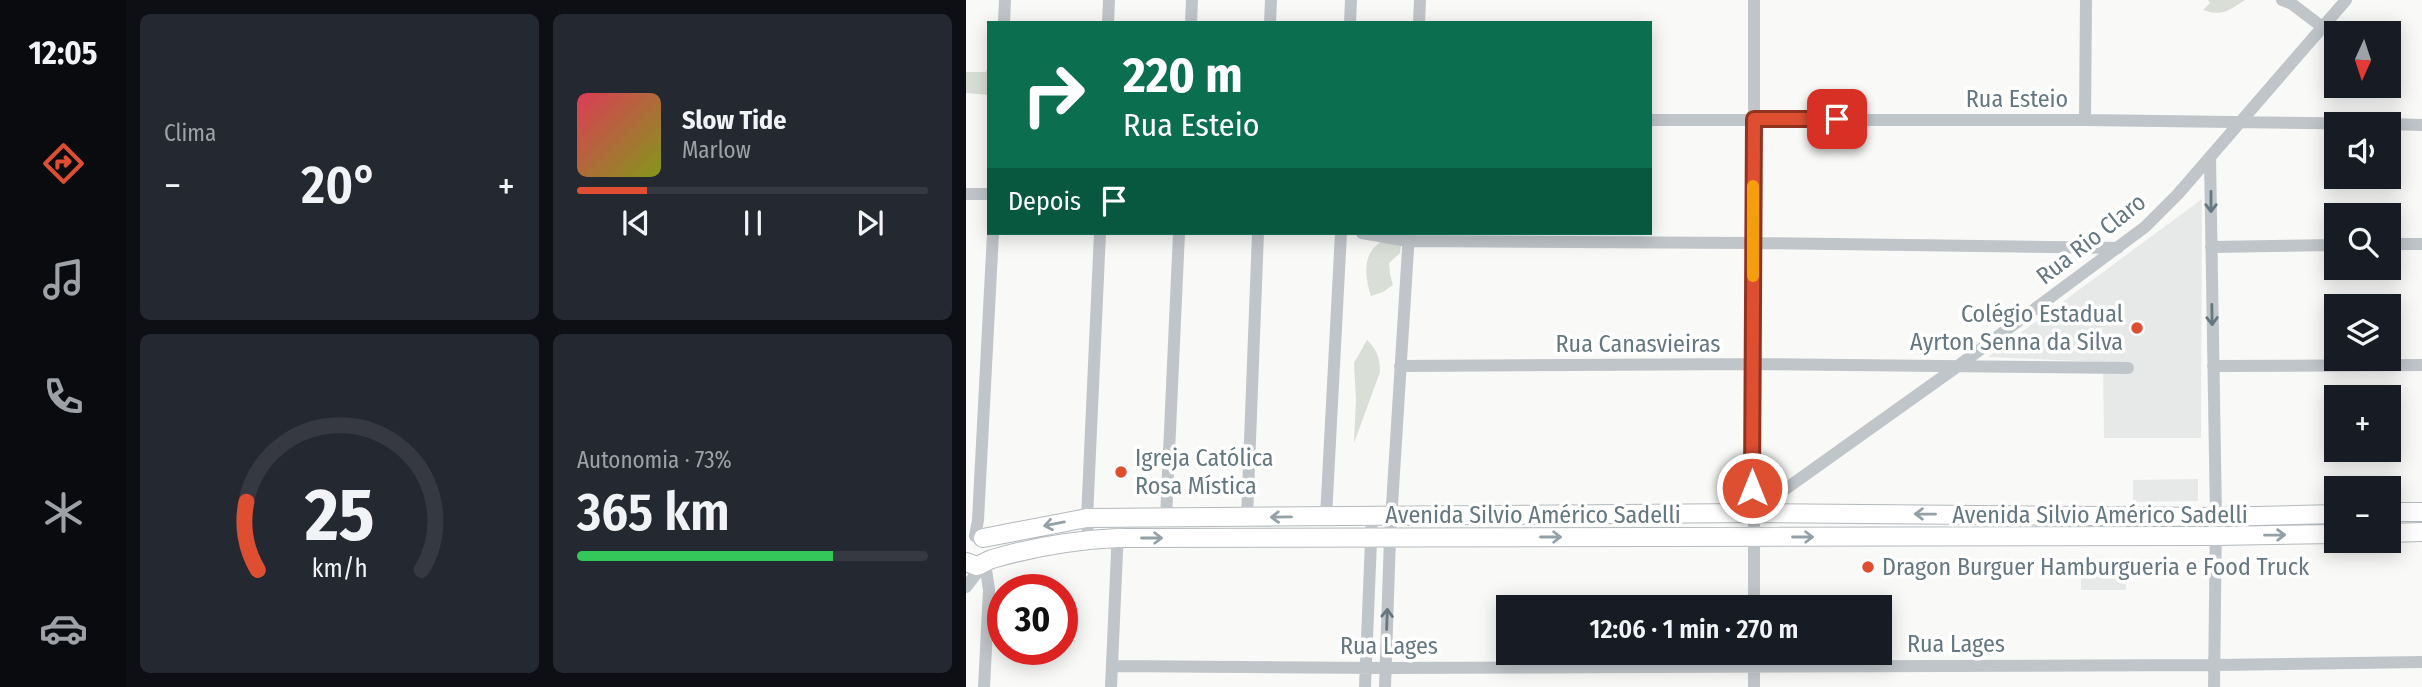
<!DOCTYPE html>
<html lang="pt">
<meta charset="utf-8">
<style>
body{margin:0;font-family:"Fira Sans Condensed",sans-serif;background:#242831;color:#f1f3f6;height:100vh;display:flex;flex-direction:column;font-size:26px;white-space:nowrap}
*{box-sizing:border-box;margin:0}
p{font-size:23px;color:#9ea1a6}
.icon{flex:none;width:38px;height:38px;fill:none;stroke:currentColor;stroke-width:2;stroke-linecap:round;stroke-linejoin:round}
.map{position:relative;flex:1;overflow:hidden}
.details{display:flex;flex-direction:column;gap:14px;padding:14px;background:#0d0f14;width:840px}
.details>*{flex:none}
.banner{position:absolute;left:21px;top:21px;width:665px;height:214px;border-radius:0px;box-shadow:0 4px 18px #0003;background:#0b6e4f;color:#fff;overflow:hidden}
.needle{width:46px;rotate:183deg}
.buttons{position:absolute;left:1358px;top:21px;display:grid;gap:14px}
.buttons a{display:grid;place-items:center;width:77px;height:77px;border-radius:0px;background:#171b24;box-shadow:0 4px 18px #0003;font-size:35px}
.speed{position:absolute;left:21px;top:574px;display:flex;gap:14px;font-size:35px;font-weight:700;text-align:center}
.speed>*{display:grid;place-content:center;width:91px;height:91px;border-radius:50%;background:#171b24;box-shadow:0 4px 18px #0003;line-height:1}
.speed .limit{border:10px solid #d22;background:#fff;color:#111}
.pin{position:absolute;display:grid;place-items:center;width:60px;height:60px;color:#fff;margin:-30px;border-radius:14px;box-shadow:0 4px 10px #0006}
.me{position:absolute;width:77px;margin:-38px;rotate:0deg;stroke-linejoin:round;filter:drop-shadow(0 0 5px #0008)}
.turn{display:flex;align-items:center;gap:24px;height:147px;padding:0 21px;font-size:32px}
.turn .icon{width:91px;height:91px;stroke-width:2.5}
.turn b{display:block;font-size:49px;line-height:60px}
.then{display:flex;align-items:center;height:66px;padding:0 21px;background:#0003;gap:14px;font-size:26px}
.big{font-size:52px;font-weight:600;line-height:1.1}
.details .tile{flex:1;display:flex;flex-direction:column;justify-content:center;gap:10px;min-width:0;padding:0 24px;border-radius:10px;background:#242831}
.details .dial{align-items:center;gap:0}
.dial svg{height:182px;overflow:visible;fill:none;stroke:#363941;stroke-width:7;stroke-linecap:round;text-anchor:middle}
.dial text{fill:#f1f3f6;stroke:none}
.song{display:flex;align-items:center;gap:21px}
.cover{width:84px;height:84px;border-radius:10px;background:linear-gradient(135deg,hsl(350 70% 55%),hsl(70 70% 35%))}
.played{height:7px;border-radius:4px;background:linear-gradient(90deg,#de4f32 20%,#363941 20%)}
.keys{display:flex;justify-content:space-around;direction:ltr}
.heat{display:flex;justify-content:space-between;align-items:center;font-size:38px;direction:ltr}
.charge{height:10px;border-radius:5px;background:linear-gradient(90deg,#34c759 73%,#363941 0)}
.details .tiles{flex:1;display:grid;gap:14px;grid-template-columns:repeat(2,1fr)}
.trip{position:absolute;left:530px;top:595px;width:396px;height:70px;border-radius:0px;background:#171b24;box-shadow:0 4px 18px #0003;font-weight:600;line-height:70px;text-align:center}
main{display:flex;flex:1;min-height:0}
.tabs{display:flex;flex-direction:column;width:126px;justify-content:space-around;align-items:center;background:#090b0e;color:#9ea1a6}
.tabs .icon{width:49px;height:49px}
.tabs .on{color:#de4f32}
.tabs b{font-size:32px;color:#f1f3f6}
.map>svg:first-child{display:block}
</style>
<main>
<nav class="tabs">
<b>12:05</b>
<svg class="icon on" aria-label="directions" viewBox="0 0 24 24"><path d="M12 3l9 9-9 9-9-9zM9 14v-3h6M13 9l2 2-2 2"/></svg>
<svg class="icon" aria-label="music" viewBox="0 0 24 24"><path d="M9 18V5l10-2v13"/><circle cx="6" cy="18" r="3"/><circle cx="16" cy="16" r="3"/></svg>
<svg class="icon" aria-label="phone" viewBox="0 0 24 24"><path d="M5 4h4l2 5-3 2q2 4 5 5l2-3 5 2v4C11 20 4 13 5 4z"/></svg>
<svg class="icon" aria-label="climate" viewBox="0 0 24 24"><path d="M12 3v18M4 7l16 10M4 17L20 7"/></svg>
<svg class="icon" aria-label="car" viewBox="0 0 24 24"><path d="M5 17H2v-5l4-1 3-4h7l3 4 3 1v5h-3M9 17h6M6 11h13"/><circle cx="7" cy="17" r="2"/><circle cx="17" cy="17" r="2"/></svg>
</nav>
<section class="details">
<div class="tiles">
<div class="tile"><p>Clima</p>
<div class="heat"><a>−</a><b class="big">20°</b><a>+</a></div>
</div>
<div class="tile">
<div class="song"><i class="cover"></i><div><b>Slow Tide</b><p>Marlow</p></div></div>
<div class="played"></div>
<div class="keys"><svg class="icon" aria-label="previous" viewBox="0 0 24 24"><path d="M18 5L8 12l10 7zM5 5v14"/></svg><svg class="icon" aria-label="pause" viewBox="0 0 24 24"><path d="M8 5v14M16 5v14"/></svg><svg class="icon" aria-label="next" viewBox="0 0 24 24"><path d="M6 5l10 7-10 7zM19 5v14"/></svg></div>
</div>
<div class="tile dial"><svg viewBox="0 0 100 80">
<path d="M14 69A42 42 0 1 1 86 69"/>
<path d="M14 69A42 42 0 0 1 9 39" stroke="#de4f32"/>
<text x="50" y="56" font-size="32" font-weight="700">25</text>
<text x="50" y="72" font-size="11">km/h</text>
</svg></div>
<div class="tile"><p>Autonomia · 73%</p><b class="big">365 km</b><div class="charge"></div></div>
</div>
</section>
<div class="map">
<svg width="1456" height="687" viewBox="0 0 1456 687">
<rect width="100%" height="100%" fill="#f9f9f7"/>
<path fill="#e7e9e8" d="M1236,199L1235,438H1138L1137,362L1022,357Z
M1232,479V501L1167,502V480Z
M1115,566L1160,567V590H1115Z"/>
<path fill="#d9ded6" d="M1242,0H1279C1263,10 1257,17 1237,10L1244,3Z
M23,63V95L0,93V72H20Z
M419,240L435,245L434,253L423,263L424,274L427,285L417,292L405,296C398,275 396,250 419,240Z
M401,340C411,350 414,358 414,372L388,443L390,400L388,363Z"/>
<g fill="none" stroke-linecap="round" stroke-linejoin="round">
<g stroke="#b3b9bd" stroke-width="20">
<path id="secondary" d="M1423,512H1456
M1423,533L1456,532
M17,538L121,518L786,513L1250,517L1370,514
M0,562L11,566C17,564 20,561 26,559C67,547 110,540 152,538L1250,536L1370,534"/>
</g>
<path stroke="#c0c5c9" stroke-width="12" d="M1316,0L1326,4L1355,26
M38,23L39,0
M142,23L143,0
M225,23L226,0
M304,23L305,0
M384,23L385,0
M453,23L454,0
M684,120H1119L1419,124
M1119,120L1120,0
M1423,124L1456,125
M1244,157L1250,517L1248,687
M0,194H23
M396,233L442,241L787,243L1152,248
M1423,244H1456
M1245,247L1370,245
M434,366L787,364L1162,368
M1247,366L1456,365
M786,513L992,366L1179,227L1212,194L1380,0
M360,517L375,233
M200,518L213,233
M281,518L292,233
M9,536L12,520L27,233
M122,539L121,518L134,233
M0,587L17,565
M788,607V0
M147,666L419,668L1248,665L1456,662
M18,687L23,590L19,563
M145,687L152,530
M399,687L406,516
M419,687L424,537L443,233
M788,687V653"/>
<use href="#secondary" stroke="#fff" stroke-width="18"/>
</g>
<defs><path id="oneway-shaft" d="M-6 0H5M1.5-3L5.5 0L1.5 3" fill="none" stroke-width="1.6" stroke-linecap="round" stroke-linejoin="round" transform="scale(1.75)"/></defs>
<g stroke="#657781">
<use href="#oneway-shaft" transform="translate(1245 202) rotate(90)"/>
<use href="#oneway-shaft" transform="translate(1246 315) rotate(89)"/>
<use href="#oneway-shaft" transform="translate(421 619) rotate(-88)"/>
</g>
<g stroke="#93a0a7">
<use href="#oneway-shaft" transform="translate(959 514) rotate(-179)"/>
<use href="#oneway-shaft" transform="translate(315 517) rotate(179)"/>
<use href="#oneway-shaft" transform="translate(88 524) rotate(169)"/>
<use href="#oneway-shaft" transform="translate(1309 535) rotate(-1)"/>
<use href="#oneway-shaft" transform="translate(585 537)"/>
<use href="#oneway-shaft" transform="translate(837 537)"/>
<use href="#oneway-shaft" transform="translate(186 538)"/>
</g>
<g fill="none" stroke-linecap="round" stroke-linejoin="round">
<g stroke="#903320" stroke-width="18">
<path id="route" d="M786,488L788,119H871"/>
</g>
<use href="#route" stroke="#de4f32" stroke-width="12"/>
<path stroke="#f59e0b" stroke-width="12" d="M787,276V186"/>
</g>
<g fill="#de4f32" stroke="#fff" stroke-width="2.5">
<circle cx="1171" cy="328" r="7"/>
<circle cx="155" cy="472" r="7"/>
<circle cx="902" cy="567" r="7"/>
</g>
<g text-anchor="middle" dominant-baseline="central" stroke-width="7" stroke-linejoin="round" paint-order="stroke">
<g font-size="24" fill="#657781" stroke="#fff">
<text x="1051" y="99">Rua Esteio</text>
<text transform="translate(1125 239) rotate(-38)">Rua Rio Claro</text>
<text x="672" y="344">Rua Canasvieiras</text>
<text x="567" y="515">Avenida Silvio Américo Sadelli</text>
<text x="1134" y="515">Avenida Silvio Américo Sadelli</text>
<text x="990" y="644">Rua Lages</text>
<text x="423" y="646">Rua Lages</text>
</g>
<g font-size="24" fill="#657781" stroke="#fff" text-anchor="start">
<text x="1157" y="314" text-anchor="end">Colégio Estadual<tspan x="1157" dy="28">Ayrton Senna da Silva</tspan></text>
<text x="169" y="458">Igreja Católica<tspan x="169" dy="28">Rosa Mística</tspan></text>
<text x="916" y="567">Dragon Burguer Hamburgueria e Food Truck</text>
</g>
</g>
</svg>
<div class="buttons">
<a><svg class="needle" viewBox="-14 -14 28 28"><path d="M0-13l5 13h-10z" fill="#e53935"/><path d="M0 13l5-13h-10z" fill="#9ea1a6"/></svg></a>
<a><svg class="icon" aria-label="sound" viewBox="0 0 24 24"><path d="M4 9h4l5-4v14l-5-4H4zM17 9q2 3 0 6"/></svg></a>
<a><svg class="icon" aria-label="search" viewBox="0 0 24 24"><circle cx="10" cy="10" r="6"/><path d="M15 15l6 6"/></svg></a>
<a><svg class="icon" aria-label="layers" viewBox="0 0 24 24"><path d="M12 4l9 5-9 5-9-5zM3 14l9 5 9-5"/></svg></a>
<a>+</a>
<a>−</a>
</div>
<div class="speed"><div class="limit">30</div></div>
<div class="pin" style="left:871px;top:119px;background:#d93025"><svg class="icon" aria-label="arrive" viewBox="0 0 24 24"><path d="M6 21V4h12l-3 4 3 4H6"/></svg></div>
<svg class="me" style="left:786px;top:488px" viewBox="-20 -20 40 40"><circle r="17" fill="#de4f32" stroke="#fff" stroke-width="3"/><path d="M0-11L8 9 0 5-8 9z" fill="#fff"/></svg>
<div class="trip">12:06 · 1 min · 270 m</div>
<div class="banner">
<div class="turn"><svg class="icon" aria-label="right" viewBox="0 0 24 24"><path d="M7 20v-9h11M14 6l5 5-5 5"/></svg><div><b>220 m</b>Rua Esteio</div></div>
<div class="then">Depois<svg class="icon" aria-label="arrive" viewBox="0 0 24 24"><path d="M6 21V4h12l-3 4 3 4H6"/></svg></div>
</div>
</div>
</main>
